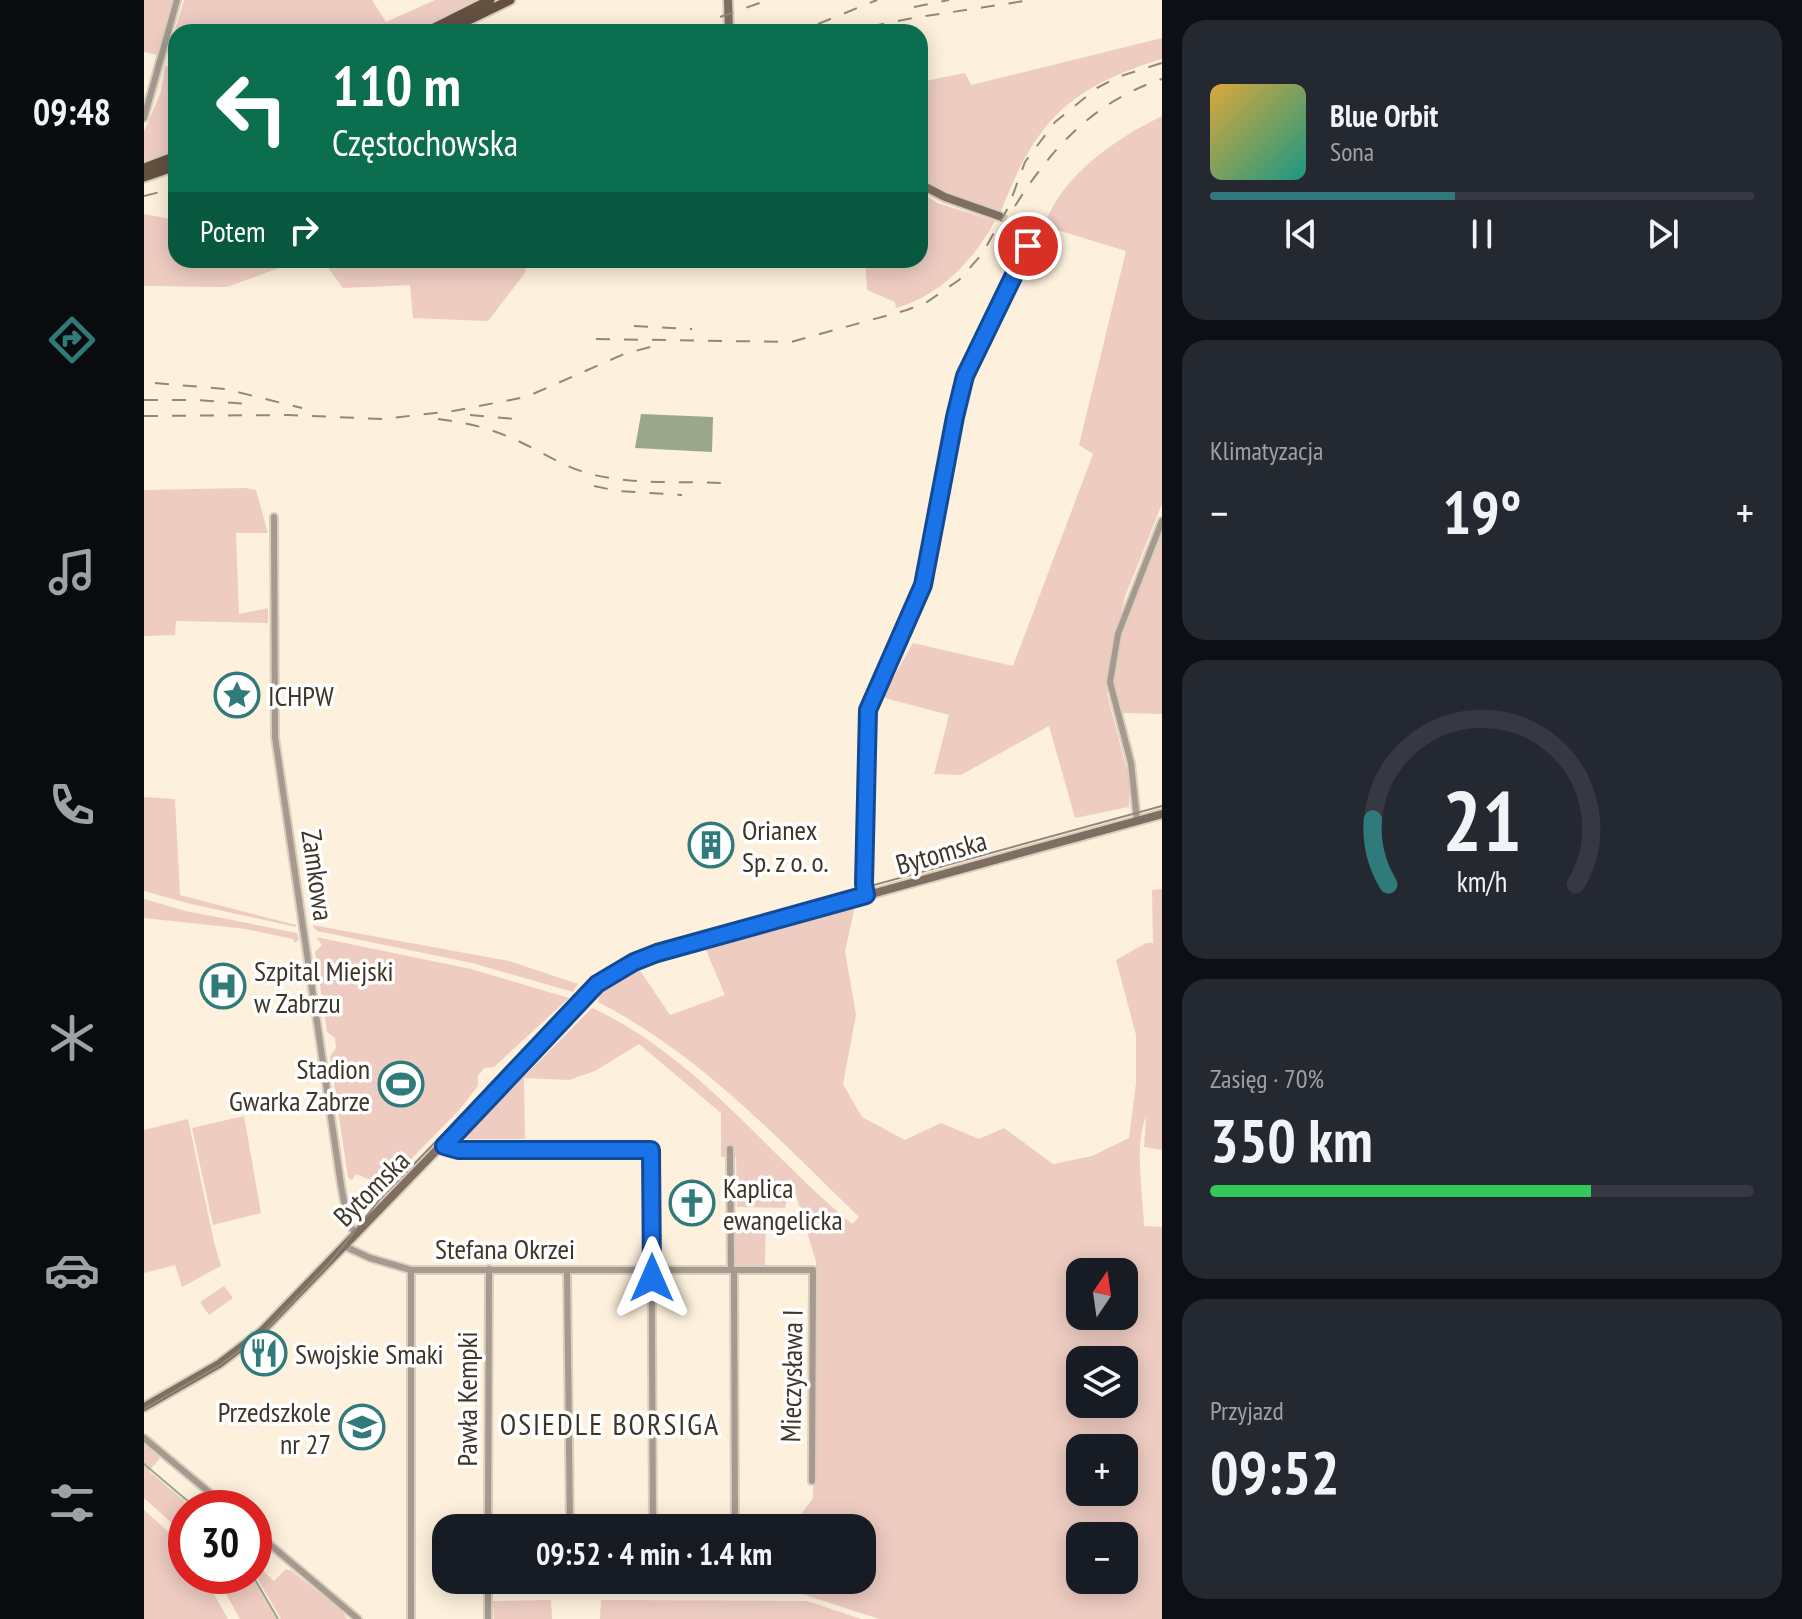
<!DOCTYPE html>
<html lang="pl">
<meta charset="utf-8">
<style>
body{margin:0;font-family:"PT Sans Narrow",sans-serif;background:#242831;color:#f1f3f6;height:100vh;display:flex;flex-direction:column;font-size:30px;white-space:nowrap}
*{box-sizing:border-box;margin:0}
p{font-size:26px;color:#9ea1a6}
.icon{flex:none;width:44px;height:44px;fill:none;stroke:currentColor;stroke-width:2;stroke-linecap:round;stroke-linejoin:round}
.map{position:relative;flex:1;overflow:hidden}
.drawer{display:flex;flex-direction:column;gap:20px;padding:20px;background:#0d0f14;width:640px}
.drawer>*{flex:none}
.hud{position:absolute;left:24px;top:24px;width:760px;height:244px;border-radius:24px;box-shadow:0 4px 20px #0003;background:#0b6e4f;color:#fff;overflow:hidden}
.needle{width:52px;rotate:13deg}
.controls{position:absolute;left:922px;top:1258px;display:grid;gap:16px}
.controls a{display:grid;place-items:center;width:72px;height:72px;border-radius:16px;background:#171b24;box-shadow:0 4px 20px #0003;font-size:40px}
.speed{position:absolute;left:24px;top:1490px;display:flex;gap:16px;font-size:40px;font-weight:700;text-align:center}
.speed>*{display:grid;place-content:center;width:104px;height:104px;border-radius:50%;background:#171b24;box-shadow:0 4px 20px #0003;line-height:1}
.speed .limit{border:12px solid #d22;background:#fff;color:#111}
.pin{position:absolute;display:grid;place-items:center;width:68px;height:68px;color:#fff;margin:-34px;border:4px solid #fff;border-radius:50%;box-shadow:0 2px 8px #0007}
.me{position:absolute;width:88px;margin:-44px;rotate:0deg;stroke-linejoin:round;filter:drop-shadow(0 0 6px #0008)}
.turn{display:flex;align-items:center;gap:28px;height:168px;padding:0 32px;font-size:36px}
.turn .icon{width:104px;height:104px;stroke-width:2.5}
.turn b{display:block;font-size:56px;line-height:68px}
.then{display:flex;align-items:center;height:76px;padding:0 32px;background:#0003;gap:16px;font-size:30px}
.big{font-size:60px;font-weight:600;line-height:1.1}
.drawer .tile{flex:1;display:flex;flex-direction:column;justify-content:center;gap:12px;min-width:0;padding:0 28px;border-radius:24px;background:#242831}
.drawer .dial{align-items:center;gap:0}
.dial svg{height:208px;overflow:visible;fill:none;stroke:#363941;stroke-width:7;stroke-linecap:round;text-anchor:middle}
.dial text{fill:#f1f3f6;stroke:none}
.song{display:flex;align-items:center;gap:24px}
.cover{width:96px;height:96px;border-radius:12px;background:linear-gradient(135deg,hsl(40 70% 55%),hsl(170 70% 35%))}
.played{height:8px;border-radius:4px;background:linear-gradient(90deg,#317a7b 45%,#363941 45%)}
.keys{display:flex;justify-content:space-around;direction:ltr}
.heat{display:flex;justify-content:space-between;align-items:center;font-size:44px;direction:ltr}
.charge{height:12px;border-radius:6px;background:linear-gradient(90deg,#34c759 70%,#363941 0)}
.trip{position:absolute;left:288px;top:1514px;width:444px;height:80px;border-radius:24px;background:#171b24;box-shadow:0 4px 20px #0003;font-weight:600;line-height:80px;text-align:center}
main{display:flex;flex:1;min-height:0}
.tab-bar{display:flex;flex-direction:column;width:144px;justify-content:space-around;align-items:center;background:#090b0e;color:#9ea1a6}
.tab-bar .icon{width:56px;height:56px}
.tab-bar .on{color:#317a7b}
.tab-bar b{font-size:36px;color:#f1f3f6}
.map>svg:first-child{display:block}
</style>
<main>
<nav class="tab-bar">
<b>09:48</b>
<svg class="icon on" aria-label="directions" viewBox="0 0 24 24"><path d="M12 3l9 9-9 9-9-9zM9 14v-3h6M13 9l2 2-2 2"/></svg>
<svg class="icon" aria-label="music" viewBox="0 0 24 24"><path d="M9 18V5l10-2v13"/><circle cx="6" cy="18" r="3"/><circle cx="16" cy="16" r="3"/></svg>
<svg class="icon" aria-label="phone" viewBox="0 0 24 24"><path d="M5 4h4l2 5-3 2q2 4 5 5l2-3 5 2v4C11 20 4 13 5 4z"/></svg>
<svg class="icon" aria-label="climate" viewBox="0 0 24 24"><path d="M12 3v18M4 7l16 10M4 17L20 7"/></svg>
<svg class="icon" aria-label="car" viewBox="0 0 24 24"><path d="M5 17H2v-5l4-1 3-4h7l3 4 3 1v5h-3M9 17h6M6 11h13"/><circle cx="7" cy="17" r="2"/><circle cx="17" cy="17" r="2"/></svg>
<svg class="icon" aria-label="filters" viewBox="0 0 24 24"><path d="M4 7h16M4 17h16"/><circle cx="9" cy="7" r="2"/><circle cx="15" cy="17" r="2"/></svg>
</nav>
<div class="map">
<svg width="1018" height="1619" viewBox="0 0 1018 1619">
<rect width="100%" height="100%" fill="#fdf1dd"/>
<path fill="#eeccc2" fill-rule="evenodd" d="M0,0H30L14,55L0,52Z
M40,0H228L242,22L291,0H336L268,32H32V54L24,53Z
M1018,38V59C924,88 893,120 857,211L806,194L776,177V82L821,73L827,85Z
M21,66L32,68V150L0,162V131L17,92Z
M1018,116V504L981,597L963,669V694L985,778V807L931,818L905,726L817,775L790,774L805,715L741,698L740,694L769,643L869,666L949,454L935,445L982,251L900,226C918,175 971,139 1018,116Z
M776,191L793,203L851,221C829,261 797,295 752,308L751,302L723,290L721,260H776Z
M0,214L32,220V260H157L83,287L0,286Z
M178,260H384L381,273L344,321L269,318L266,285L199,288Z
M101,488L112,490L124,533H92L95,614L124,608V623L32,621L31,635L0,636V490Z
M1018,529V714L977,713C975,705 971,697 971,689C967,638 999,576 1018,529Z
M0,797L31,799L36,895L152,925V927L43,903L0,891Z
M1018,889V1150L1000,1147L1002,1117C990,1146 999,1194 1000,1226L1018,1227V1619H735L640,1588L617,1587V1580H718V1528H647L669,1498L672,1262L647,1178L641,1208L593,1207L592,1157H577V1113L495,1044L451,1071L425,1080L380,1078L381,1139H318L448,1008C554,1057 621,1152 708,1224L715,1217C634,1139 556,1054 454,1002L456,993L495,969L526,1015L581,995L562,950L711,906L701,951L712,1015L699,1084L718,1117L761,1140L797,1123L835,1139L860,1128L909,1164L948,1156L985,1138L992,1083V1035L972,960L1002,943H1009L1008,890ZM936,1272H980V1316H936ZM936,1360H980V1404H936ZM936,1448H980V1492H936ZM936,1536H980V1580H936Z
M0,899L42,911L153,933L155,940L150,943L149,939L102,929L0,918Z
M168,925L365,961L434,984L429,992L328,963L173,931Z
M172,937L327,969L425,998L350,1067L340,1068L334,1076V1086L316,1109L241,1186L212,1174L208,1180L204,1178L186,1056L192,1048L191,1038L183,1032L171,952L178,945Z
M100,1116L117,1213L69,1225L48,1128Z
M44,1119L70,1242L77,1266L38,1287L31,1265L0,1273V1130Z
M589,1215H622L621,1267L597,1268L591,1265Z
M80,1286L89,1298L65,1315L56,1302Z
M0,1443L16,1458L5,1471L49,1508H42V1536L0,1498Z
M0,1510L27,1534L42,1551V1576H60L84,1619H0Z
M110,1538L123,1551L112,1564L130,1581L142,1569L148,1571L199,1612L203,1619H137L110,1573Z
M72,1576H108L133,1619H96Z
M407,1600L408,1619H350L349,1601Z
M457,1600L663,1601L717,1619H456Z"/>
<path fill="#9aa78b" d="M497,414L569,417L568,452L491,448Z"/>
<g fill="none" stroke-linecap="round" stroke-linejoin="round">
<path stroke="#9aa78b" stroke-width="2" d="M0,1464L52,1508
M109,1576L134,1619"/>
<path stroke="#d7ccb9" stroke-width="8" stroke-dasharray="8 4" stroke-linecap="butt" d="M855,216L876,226"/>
<g stroke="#dacfbd" stroke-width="10">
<path id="street" d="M0,118L33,0
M130,517L131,737L197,1185L204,1223L212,1234
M993,820L987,763L966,682L974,634L1018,521
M300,1146L314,1150H507L509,1528
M586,1149L587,1270
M200,1246L226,1258L267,1270H669L668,1481
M423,1270L426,1528
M590,1270L591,1528
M0,1438L84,1508
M344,1528L345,1269
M110,1531L214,1619
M344,1580V1619
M344,1587L591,1583V1580
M267,1619V1270"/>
</g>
<g stroke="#dacfbd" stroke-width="12">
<path id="secondary" d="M584,0L585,32
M776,184L801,197L855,216
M722,895L720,884L724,710L779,585L811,417L825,365L890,233L876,226
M0,1407L75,1364L118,1331L453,984L490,962L513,953L1018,814"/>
</g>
<g stroke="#dacfbd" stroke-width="13">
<path id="primary" d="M282,32L346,0
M300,32L366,0
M0,168L32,156
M0,177L32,166"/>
</g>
<use href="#street" stroke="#a59990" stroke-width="6"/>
<use href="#secondary" stroke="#7f6e61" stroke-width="8"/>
<use href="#primary" stroke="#645041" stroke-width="9"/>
<path stroke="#918878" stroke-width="2" d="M0,1409L76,1365L119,1333L184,1265L236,1199L445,984L487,955L515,944L1018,806"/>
<path stroke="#918878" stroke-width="2" stroke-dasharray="14 14" stroke-linecap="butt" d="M770,7L805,0
M576,17L624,0
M674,24L733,0
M657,32L688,25
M679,32L710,25
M699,32L769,18L887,0
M0,196L32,188
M871,206C908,147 951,101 1018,79
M490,326L548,329
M452,339L647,342L763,310L783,302L815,280L838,254L864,208L881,162L911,122L953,88L974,77L1018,63
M11,383L81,389L158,408
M0,400H54L104,404
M326,415L372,419
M0,416L144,415L238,419L309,411L382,397L480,354L510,346
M294,419C319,422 342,427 365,437C392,448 415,465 443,473C485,485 534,481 577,483
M450,486L474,491L538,495"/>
</g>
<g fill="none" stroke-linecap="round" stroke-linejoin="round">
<g stroke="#114b97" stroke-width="20">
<path id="route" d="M508,1278L507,1150H314L300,1146L453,984L490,962L513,953L722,895L720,884L724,710L779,585L811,417L821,376L884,246"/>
</g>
<use href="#route" stroke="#1a73e8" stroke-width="14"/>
</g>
<defs>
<g id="sight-ring" transform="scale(2.3)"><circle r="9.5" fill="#fff" stroke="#317a7b" stroke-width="1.5"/><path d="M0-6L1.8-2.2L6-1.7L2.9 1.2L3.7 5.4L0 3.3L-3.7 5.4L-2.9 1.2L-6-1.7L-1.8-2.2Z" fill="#317a7b"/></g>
<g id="building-ring" transform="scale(2.3)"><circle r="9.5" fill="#fff" stroke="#317a7b" stroke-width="1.5"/><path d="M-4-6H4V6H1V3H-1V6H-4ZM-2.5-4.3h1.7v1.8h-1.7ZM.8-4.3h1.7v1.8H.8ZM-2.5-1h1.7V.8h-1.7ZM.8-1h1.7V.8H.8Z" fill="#317a7b"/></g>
<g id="hospital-ring" transform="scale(2.3)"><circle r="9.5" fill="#fff" stroke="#317a7b" stroke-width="1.5"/><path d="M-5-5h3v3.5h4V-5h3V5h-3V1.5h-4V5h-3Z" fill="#317a7b"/></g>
<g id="stadium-ring" transform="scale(2.3)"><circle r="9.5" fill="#fff" stroke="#317a7b" stroke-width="1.5"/><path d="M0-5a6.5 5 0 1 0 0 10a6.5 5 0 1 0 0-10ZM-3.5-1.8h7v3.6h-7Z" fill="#317a7b"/></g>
<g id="church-ring" transform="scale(2.3)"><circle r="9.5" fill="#fff" stroke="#317a7b" stroke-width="1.5"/><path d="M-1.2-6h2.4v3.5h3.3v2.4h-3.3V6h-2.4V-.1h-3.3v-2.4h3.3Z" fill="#317a7b"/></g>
<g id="restaurant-ring" transform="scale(2.3)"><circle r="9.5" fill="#fff" stroke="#317a7b" stroke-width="1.5"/><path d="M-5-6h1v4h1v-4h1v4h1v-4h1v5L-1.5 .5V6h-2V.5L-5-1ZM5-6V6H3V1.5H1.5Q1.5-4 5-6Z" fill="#317a7b"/></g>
<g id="school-ring" transform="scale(2.3)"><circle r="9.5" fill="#fff" stroke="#317a7b" stroke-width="1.5"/><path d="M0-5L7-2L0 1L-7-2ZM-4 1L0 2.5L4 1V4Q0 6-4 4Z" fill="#317a7b"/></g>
</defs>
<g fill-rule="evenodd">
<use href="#sight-ring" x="93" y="695"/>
<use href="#building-ring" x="567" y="845"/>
<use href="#hospital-ring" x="79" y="986"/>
<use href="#stadium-ring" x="257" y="1084"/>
<use href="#church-ring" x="548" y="1203"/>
<use href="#restaurant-ring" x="120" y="1353"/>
<use href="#school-ring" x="218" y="1427"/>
</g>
<g text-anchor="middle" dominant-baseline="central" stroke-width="7" stroke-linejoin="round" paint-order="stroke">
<g font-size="28" fill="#3d3629" stroke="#fff" text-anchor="start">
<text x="124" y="695">ICHPW</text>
<text x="598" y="829">Orianex<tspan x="598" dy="32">Sp. z o. o.</tspan></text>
<text x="110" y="970">Szpital Miejski<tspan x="110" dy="32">w Zabrzu</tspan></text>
<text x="226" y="1068" text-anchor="end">Stadion<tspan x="226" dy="32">Gwarka Zabrze</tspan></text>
<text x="579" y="1187">Kaplica<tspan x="579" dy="32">ewangelicka</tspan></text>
<text x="151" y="1353">Swojskie Smaki</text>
<text x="187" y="1411" text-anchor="end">Przedszkole<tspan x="187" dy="32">nr 27</tspan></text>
</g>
<g font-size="28" fill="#3d3629" stroke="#fff">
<text transform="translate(797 852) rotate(-16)">Bytomska</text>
<text transform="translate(174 875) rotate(82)">Zamkowa</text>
<text transform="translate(227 1188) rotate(-45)">Bytomska</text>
<text x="361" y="1248">Stefana Okrzei</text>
<text transform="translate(647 1376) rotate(-89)">Mieczysława I</text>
<text transform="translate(322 1399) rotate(-90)">Pawła Kempki</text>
</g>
<g font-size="30" letter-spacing="2" fill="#3d3629" stroke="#fff">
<text x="466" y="1423">OSIEDLE BORSIGA</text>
</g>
</g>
</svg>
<div class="controls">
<a><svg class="needle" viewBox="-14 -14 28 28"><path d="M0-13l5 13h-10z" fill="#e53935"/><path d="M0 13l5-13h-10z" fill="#9ea1a6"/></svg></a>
<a><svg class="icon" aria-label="layers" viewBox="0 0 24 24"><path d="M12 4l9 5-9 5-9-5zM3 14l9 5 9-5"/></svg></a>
<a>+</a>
<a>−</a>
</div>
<div class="speed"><div class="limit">30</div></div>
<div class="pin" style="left:884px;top:246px;background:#d93025"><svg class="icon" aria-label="arrive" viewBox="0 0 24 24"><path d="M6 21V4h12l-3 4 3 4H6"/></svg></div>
<svg class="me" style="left:508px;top:1278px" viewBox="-20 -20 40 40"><path d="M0-17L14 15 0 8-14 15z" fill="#1a73e8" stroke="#fff" stroke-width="4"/></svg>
<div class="trip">09:52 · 4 min · 1.4 km</div>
<div class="hud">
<div class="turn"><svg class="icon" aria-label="left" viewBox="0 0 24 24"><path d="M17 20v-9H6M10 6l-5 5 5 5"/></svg><div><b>110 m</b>Częstochowska</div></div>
<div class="then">Potem<svg class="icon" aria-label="right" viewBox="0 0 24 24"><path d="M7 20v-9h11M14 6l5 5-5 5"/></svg></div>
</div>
</div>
<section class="drawer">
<div class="tile">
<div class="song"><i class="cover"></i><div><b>Blue Orbit</b><p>Sona</p></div></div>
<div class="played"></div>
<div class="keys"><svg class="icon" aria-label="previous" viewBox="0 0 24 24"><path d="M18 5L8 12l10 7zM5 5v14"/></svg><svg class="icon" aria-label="pause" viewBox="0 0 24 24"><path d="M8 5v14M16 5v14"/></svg><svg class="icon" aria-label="next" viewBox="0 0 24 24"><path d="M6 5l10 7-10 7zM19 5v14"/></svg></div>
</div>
<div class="tile"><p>Klimatyzacja</p>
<div class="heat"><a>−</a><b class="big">19°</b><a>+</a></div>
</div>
<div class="tile dial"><svg viewBox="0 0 100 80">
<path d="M14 69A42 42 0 1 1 86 69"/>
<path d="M14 69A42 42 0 0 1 8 44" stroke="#317a7b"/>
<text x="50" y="56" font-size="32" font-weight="700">21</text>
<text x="50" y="72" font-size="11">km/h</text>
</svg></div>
<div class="tile"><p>Zasięg · 70%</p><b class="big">350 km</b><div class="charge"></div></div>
<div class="tile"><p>Przyjazd</p><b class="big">09:52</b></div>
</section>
</main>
